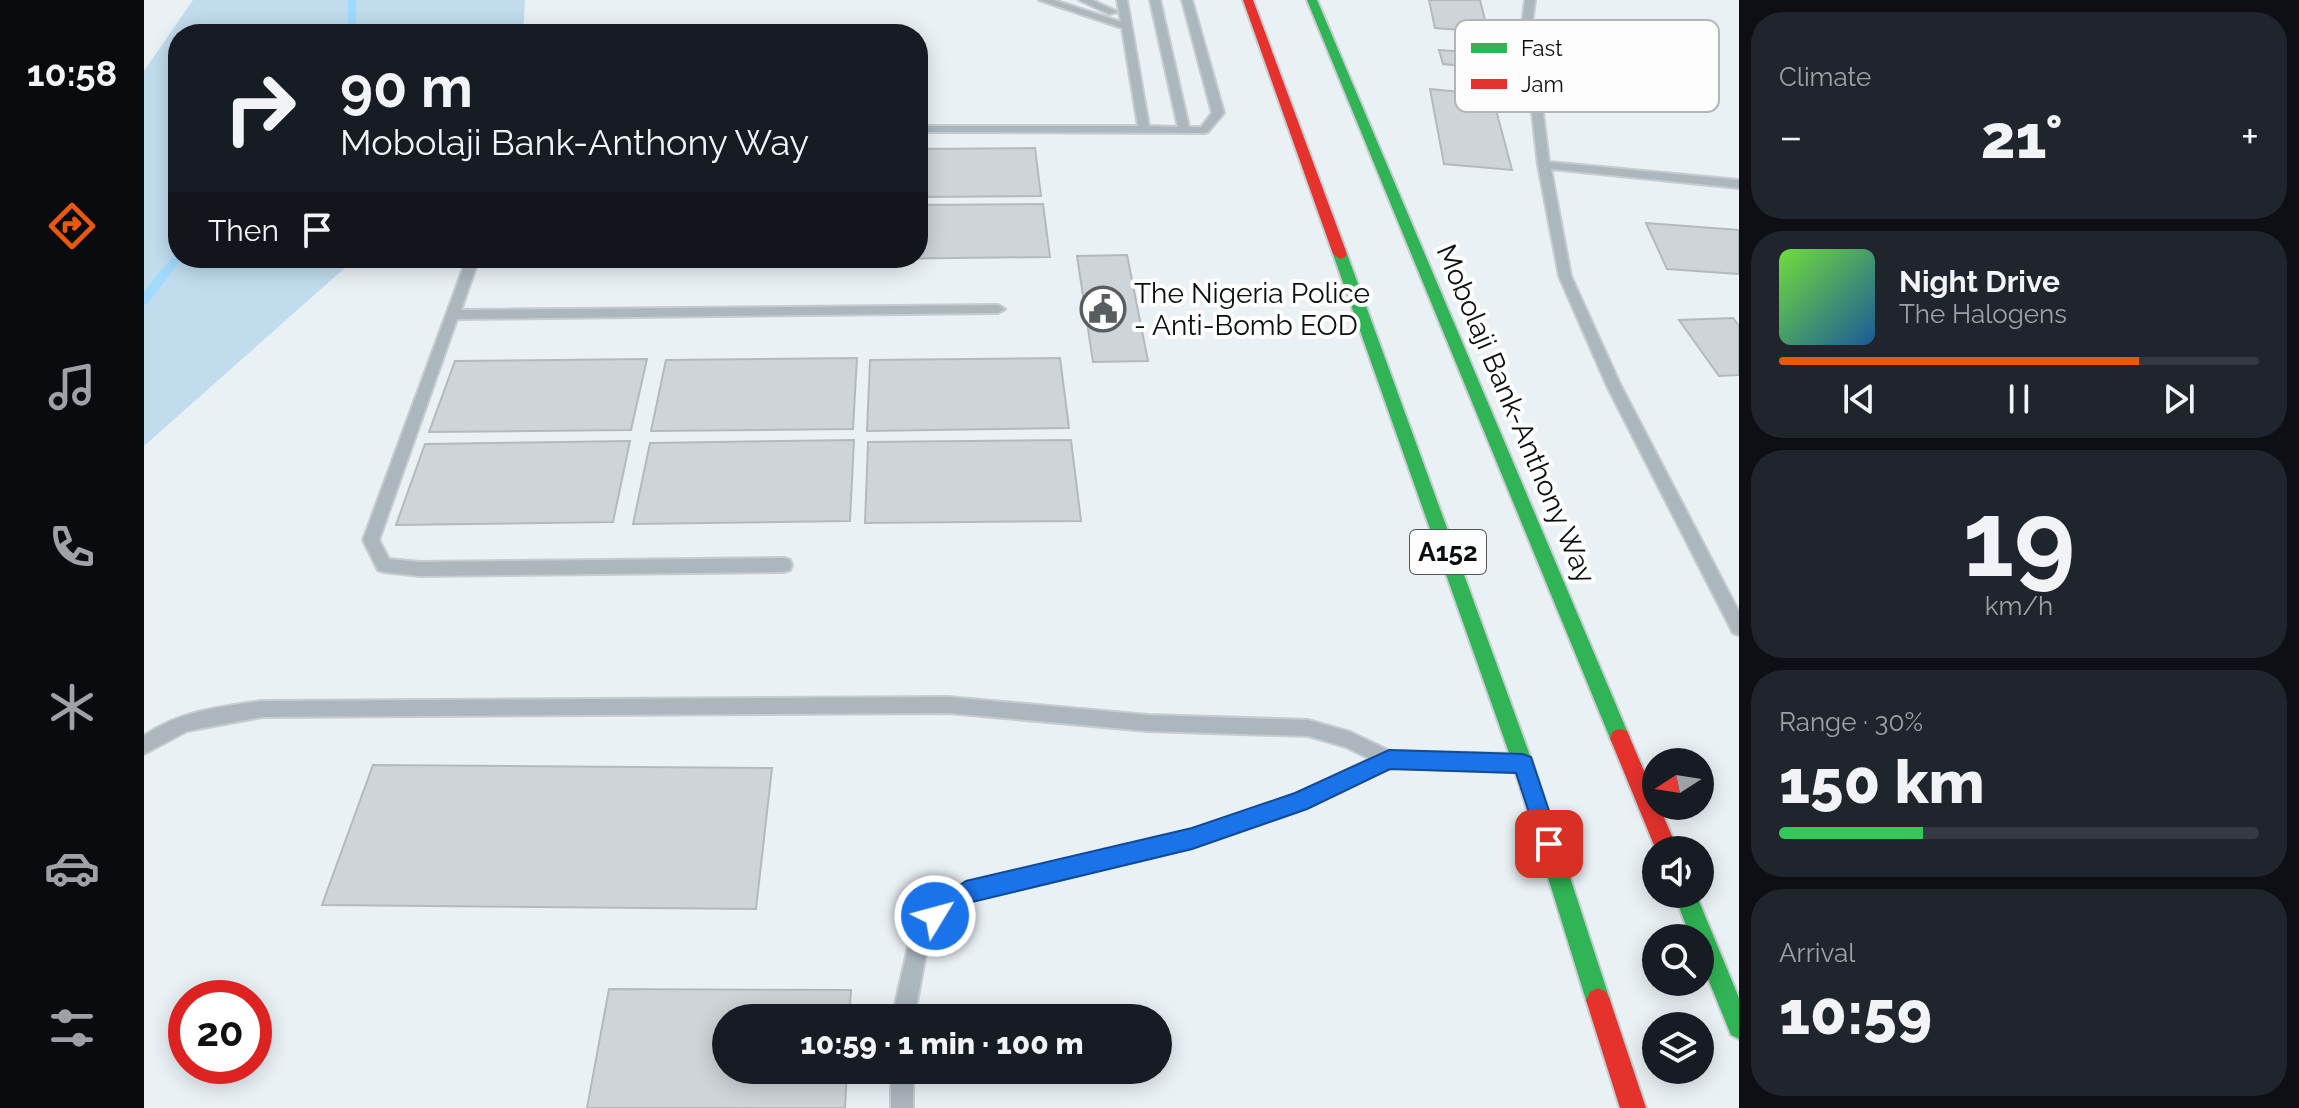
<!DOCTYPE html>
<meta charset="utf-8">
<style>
body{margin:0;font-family:Raleway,sans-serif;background:#20242c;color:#f1f3f6;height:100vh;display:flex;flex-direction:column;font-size:30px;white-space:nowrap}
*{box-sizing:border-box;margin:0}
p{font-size:26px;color:#9ea1a6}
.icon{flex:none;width:44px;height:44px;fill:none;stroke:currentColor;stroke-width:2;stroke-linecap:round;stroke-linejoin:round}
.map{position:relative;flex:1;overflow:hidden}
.sheet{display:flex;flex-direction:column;gap:12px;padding:12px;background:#0d0f14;width:560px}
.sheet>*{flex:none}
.hud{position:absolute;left:24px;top:24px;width:760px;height:244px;border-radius:32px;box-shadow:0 4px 20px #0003;background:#171b24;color:#f1f3f6;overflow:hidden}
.needle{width:52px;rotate:258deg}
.fabs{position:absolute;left:1498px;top:748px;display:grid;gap:16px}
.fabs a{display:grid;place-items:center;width:72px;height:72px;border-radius:50%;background:#171b24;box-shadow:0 4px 20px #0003;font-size:40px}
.speed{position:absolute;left:24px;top:980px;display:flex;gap:16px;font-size:40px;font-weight:700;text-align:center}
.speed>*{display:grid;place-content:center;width:104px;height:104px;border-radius:50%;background:#171b24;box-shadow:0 4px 20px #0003;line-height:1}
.speed .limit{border:12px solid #d22;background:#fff;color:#111}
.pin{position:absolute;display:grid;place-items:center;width:68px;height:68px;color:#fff;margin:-34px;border-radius:16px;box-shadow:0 4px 12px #0006}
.me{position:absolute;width:88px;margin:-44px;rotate:53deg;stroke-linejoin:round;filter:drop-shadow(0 0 6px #0008)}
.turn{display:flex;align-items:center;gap:28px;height:168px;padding:0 40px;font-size:36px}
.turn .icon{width:104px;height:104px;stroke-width:2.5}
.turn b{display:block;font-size:56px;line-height:68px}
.then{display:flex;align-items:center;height:76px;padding:0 40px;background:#0003;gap:16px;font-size:30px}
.big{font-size:60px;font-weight:800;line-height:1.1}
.sheet .card{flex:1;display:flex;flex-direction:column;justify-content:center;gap:12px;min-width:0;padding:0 28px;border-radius:32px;background:#20242c}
.sheet .dial{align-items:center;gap:0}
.dial b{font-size:104px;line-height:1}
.song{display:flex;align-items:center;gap:24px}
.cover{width:96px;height:96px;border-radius:12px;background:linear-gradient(135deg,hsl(100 70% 55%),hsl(210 70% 35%))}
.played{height:8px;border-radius:4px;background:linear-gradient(90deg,#ea580c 75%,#363941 75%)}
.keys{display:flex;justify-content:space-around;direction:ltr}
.heat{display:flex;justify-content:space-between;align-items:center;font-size:44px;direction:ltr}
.charge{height:12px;border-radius:6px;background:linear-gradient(90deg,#34c759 30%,#363941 0)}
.trip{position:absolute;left:568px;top:1004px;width:460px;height:80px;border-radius:40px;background:#171b24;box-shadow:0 4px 20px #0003;font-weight:800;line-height:80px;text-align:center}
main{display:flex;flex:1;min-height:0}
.tab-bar{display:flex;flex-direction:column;width:144px;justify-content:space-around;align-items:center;background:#090b0e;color:#9ea1a6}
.tab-bar .icon{width:56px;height:56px}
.tab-bar .selected{color:#ea580c}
.tab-bar b{font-size:36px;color:#f1f3f6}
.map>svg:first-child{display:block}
</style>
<main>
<nav class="tab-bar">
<b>10:58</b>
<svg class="icon selected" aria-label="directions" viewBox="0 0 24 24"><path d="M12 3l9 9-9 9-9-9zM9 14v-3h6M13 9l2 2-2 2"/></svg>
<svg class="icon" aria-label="music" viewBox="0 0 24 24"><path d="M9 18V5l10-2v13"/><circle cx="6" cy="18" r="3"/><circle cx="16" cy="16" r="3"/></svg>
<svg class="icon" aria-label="phone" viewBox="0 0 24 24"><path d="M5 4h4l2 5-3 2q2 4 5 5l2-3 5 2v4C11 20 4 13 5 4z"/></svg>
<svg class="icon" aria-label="climate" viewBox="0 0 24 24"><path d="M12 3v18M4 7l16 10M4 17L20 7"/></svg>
<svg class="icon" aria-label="car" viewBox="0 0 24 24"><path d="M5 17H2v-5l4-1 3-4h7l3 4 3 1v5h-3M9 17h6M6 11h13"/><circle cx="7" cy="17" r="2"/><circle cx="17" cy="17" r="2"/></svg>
<svg class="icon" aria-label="filters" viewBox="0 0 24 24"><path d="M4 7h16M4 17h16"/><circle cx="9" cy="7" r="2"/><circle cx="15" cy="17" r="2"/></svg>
</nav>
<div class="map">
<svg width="1595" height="1108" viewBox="0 0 1595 1108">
<rect width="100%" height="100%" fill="#eaf1f5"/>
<path fill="#c0dced" d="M49,0H381L379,34H34V258H212L0,446V71Z"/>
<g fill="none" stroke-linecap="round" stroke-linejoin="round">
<path stroke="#a0dafc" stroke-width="8" d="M208,0V34
M20,275L34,257"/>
<path stroke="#a0dafc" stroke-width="10" d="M0,300L21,273"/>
</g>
<path fill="#ced4d7" stroke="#b4b9bc" stroke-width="2" d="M1285,0H1336L1344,32L1291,28Z
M1295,50L1338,53L1350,86L1324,84L1318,66L1299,64Z
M1286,89L1348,95L1368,170L1300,164Z
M891,148L897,196L774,197V149Z
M899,204L906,257L730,259L774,258V205Z
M1502,223L1595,230V274L1523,269Z
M983,255L1004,361L949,362L933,256Z
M351,258H526L350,260Z
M1589,318L1595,326V375L1575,376L1535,320Z
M713,358L709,429L507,431L522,360Z
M916,358L925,428L723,431L726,360Z
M503,359L487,430L285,432L311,361Z
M710,440L706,521L489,524L506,443Z
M927,440L937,521L721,523L724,442Z
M486,441L469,522L252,525L281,444Z
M229,765L628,768L612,909L178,905Z
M465,989L707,990L705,1018H582V1070H703L701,1108H443Z"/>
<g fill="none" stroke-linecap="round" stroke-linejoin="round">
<g stroke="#c7ccd0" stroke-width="4">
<path id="lane" d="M895,0H910L977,22L973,0H983L1005,126L1034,127L1006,0H1016L1045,127H1057L1068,113L1038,0H1048L1080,113L1064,132L1060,133L774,132V126H994L978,28Z
M935,0H948L974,12L965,14Z
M1381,0H1391L1388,25L1405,162L1595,180V188L1407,169L1427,276L1477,386L1595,612V635L1589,633L1463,386L1415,276L1394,165L1378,25Z
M323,258H335L317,310L854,305L861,309L854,313L313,319L235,540L245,559L276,562L640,558L646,560L648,565L646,570L640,572L276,576L240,572L234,570L219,540Z
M804,697L1004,715L1164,720L1206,732L1246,751L1374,754L1380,757L1383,763L1380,769L1374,772L1246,768L1163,808L1048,848L827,901L798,923L782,953L770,1018H748L765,943L784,909L815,885L1048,830L1152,794L1226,759L1202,747L1164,736L1004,731L804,713L118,717L43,731L0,754V736C35,711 77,707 118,701Z
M747,1070H769V1108H747Z"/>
</g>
<g stroke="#c7ccd0" stroke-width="4">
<path id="fast" d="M1163,0H1173L1486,738L1483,745L1476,747L1469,745L1466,738Z
M1196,249L1203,254L1389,764L1466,1000L1462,1008L1454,1012L1446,1008L1442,1000L1369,764L1189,254Z
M1530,894H1552L1595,998V1039L1587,1035L1556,959V938H1547Z"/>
</g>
<g stroke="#c7ccd0" stroke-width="4">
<path id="jam" d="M1099,0H1109L1203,254L1201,257L1196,259L1189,254Z
M1476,729L1483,731L1512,799V806H1515L1534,850H1512L1466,738L1469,731Z
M1454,988L1462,992L1466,1000L1502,1108H1476L1442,1000L1446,992Z"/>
</g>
<use href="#lane" fill="#abb6bd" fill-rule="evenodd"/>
<use href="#fast" fill="#30b455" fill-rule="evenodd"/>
<use href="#jam" fill="#e5322d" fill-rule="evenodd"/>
</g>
<path fill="#1a73e8" stroke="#114b97" stroke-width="2" d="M1245,750L1379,754L1387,757L1416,844L1413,852L1405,855L1398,852L1372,773L1246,769L1163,809L1048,849L828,902L791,927L783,924L779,916L783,908L822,881L1048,828L1151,793Z"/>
<defs>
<g id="civic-ring" transform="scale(2.3)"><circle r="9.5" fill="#fdfdfd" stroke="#585d60" stroke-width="1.5"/><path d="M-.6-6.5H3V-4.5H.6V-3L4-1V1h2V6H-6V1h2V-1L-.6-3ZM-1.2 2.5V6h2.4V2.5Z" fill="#585d60"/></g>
</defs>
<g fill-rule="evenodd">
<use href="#civic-ring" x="959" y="309"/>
</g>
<g text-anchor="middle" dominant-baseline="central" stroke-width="8" stroke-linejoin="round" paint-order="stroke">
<rect fill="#fdfdfd" stroke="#525657" stroke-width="2" x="1266" y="530" width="76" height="44" rx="6"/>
<g font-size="26" font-weight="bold" fill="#090e10">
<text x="1304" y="552">A152</text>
</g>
<g font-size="28" fill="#090e10" stroke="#fdfdfd" text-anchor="start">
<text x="990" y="293">The Nigeria Police<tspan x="990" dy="32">- Anti-Bomb EOD</tspan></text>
</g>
<g font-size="28" fill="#090e10" stroke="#fdfdfd">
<text transform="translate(1372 414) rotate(67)">Mobolaji Bank-Anthony Way</text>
</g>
</g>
<rect x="1311" y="20" width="264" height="92" rx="12" fill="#fdfdfd" stroke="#b4b5b6" stroke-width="2"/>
<rect x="1327" y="43" width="36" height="10" fill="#30b455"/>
<rect x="1327" y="79" width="36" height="10" fill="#e5322d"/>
<g font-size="22" fill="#090e10">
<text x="1377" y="56">Fast</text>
<text x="1377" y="92">Jam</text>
</g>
</svg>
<div class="fabs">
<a><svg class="needle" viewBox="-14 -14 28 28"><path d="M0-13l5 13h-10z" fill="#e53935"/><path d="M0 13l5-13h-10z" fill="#9ea1a6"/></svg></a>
<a><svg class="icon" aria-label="sound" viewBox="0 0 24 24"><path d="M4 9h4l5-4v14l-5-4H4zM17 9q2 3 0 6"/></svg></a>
<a><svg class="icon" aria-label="search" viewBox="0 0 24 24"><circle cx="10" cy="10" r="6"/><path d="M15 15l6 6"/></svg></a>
<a><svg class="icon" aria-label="layers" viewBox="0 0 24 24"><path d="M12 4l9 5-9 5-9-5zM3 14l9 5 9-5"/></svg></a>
</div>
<div class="speed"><div class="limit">20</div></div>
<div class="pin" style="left:1405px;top:844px;background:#d93025"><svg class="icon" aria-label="arrive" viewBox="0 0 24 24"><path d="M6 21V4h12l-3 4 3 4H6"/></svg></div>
<svg class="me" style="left:791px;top:916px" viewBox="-20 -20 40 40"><circle r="17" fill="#1a73e8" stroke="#fff" stroke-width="3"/><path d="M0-11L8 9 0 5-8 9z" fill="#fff"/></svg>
<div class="trip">10:59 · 1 min · 100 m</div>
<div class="hud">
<div class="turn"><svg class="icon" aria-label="right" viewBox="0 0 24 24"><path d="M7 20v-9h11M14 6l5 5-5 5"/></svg><div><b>90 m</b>Mobolaji Bank-Anthony Way</div></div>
<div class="then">Then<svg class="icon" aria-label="arrive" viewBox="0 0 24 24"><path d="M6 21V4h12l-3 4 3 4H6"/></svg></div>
</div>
</div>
<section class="sheet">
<div class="card"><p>Climate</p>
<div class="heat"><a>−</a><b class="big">21°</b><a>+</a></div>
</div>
<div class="card">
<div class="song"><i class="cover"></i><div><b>Night Drive</b><p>The Halogens</p></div></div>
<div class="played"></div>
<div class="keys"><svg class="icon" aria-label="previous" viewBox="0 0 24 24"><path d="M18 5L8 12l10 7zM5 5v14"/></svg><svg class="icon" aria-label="pause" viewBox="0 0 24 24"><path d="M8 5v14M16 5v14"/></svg><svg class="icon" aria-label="next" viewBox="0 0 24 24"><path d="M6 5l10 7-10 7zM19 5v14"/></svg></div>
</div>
<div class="card dial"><b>19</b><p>km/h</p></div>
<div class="card"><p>Range · 30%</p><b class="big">150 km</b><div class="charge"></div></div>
<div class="card"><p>Arrival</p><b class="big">10:59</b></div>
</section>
</main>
